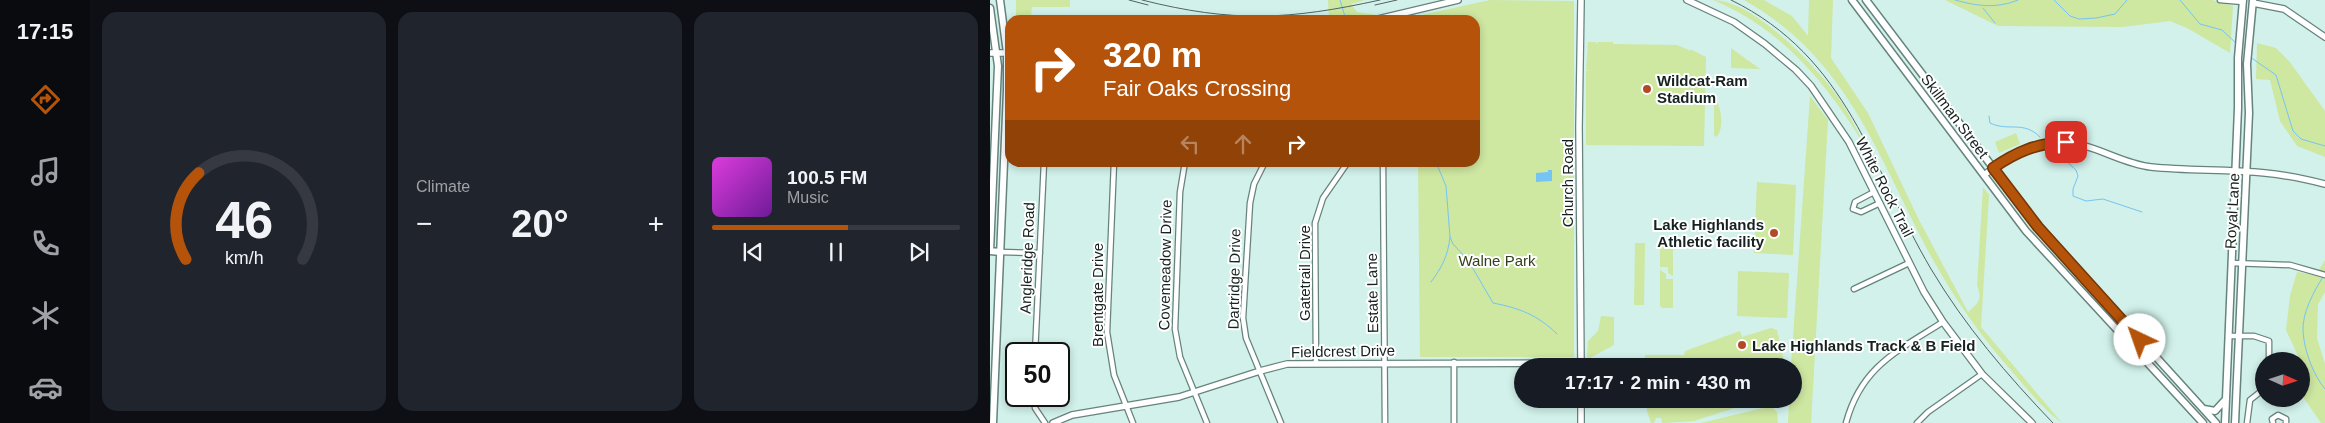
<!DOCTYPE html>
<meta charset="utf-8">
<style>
body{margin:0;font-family:Arial,sans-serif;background:#20242c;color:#f1f3f6;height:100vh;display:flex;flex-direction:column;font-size:19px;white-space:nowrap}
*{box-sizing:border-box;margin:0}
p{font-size:16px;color:#9ea1a6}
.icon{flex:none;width:28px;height:28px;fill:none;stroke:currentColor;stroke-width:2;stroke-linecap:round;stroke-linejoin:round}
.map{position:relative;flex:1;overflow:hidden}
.drawer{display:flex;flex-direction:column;gap:12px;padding:12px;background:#0d0f14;width:900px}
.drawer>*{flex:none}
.banner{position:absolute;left:15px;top:15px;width:475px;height:152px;border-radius:15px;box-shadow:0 2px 8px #0003;background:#b45309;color:#fff;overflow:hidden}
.needle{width:32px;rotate:93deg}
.buttons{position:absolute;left:1265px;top:352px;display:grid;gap:10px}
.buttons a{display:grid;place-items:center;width:55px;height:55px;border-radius:50%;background:#171b24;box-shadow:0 2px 8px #0003;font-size:25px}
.speed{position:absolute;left:15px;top:342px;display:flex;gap:10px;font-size:25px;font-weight:700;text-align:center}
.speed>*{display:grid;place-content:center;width:65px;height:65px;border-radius:50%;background:#171b24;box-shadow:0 2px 8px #0003;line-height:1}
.speed .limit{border:2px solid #111;border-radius:8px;background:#fff;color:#111}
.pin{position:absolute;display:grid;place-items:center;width:42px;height:42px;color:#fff;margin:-21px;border-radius:10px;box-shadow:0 2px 8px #0006}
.me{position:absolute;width:55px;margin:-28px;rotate:318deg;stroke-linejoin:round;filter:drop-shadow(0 0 4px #0008)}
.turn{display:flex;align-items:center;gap:18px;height:105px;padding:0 15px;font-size:22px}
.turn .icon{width:65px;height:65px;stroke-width:2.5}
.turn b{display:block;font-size:35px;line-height:42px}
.lanes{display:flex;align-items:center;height:48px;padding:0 15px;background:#0003;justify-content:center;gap:25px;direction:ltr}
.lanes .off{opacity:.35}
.big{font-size:38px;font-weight:600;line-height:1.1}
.drawer .tile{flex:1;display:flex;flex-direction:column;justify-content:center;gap:8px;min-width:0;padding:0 18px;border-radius:15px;background:#20242c}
.drawer .dial{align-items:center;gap:0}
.dial svg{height:130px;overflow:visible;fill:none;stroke:#363941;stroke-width:7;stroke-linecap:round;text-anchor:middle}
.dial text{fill:#f1f3f6;stroke:none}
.song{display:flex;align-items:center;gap:15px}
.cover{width:60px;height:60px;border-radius:8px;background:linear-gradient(135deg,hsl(300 70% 55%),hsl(280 70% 35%))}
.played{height:5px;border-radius:2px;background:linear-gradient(90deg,#b45309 55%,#363941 55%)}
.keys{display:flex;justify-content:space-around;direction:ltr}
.heat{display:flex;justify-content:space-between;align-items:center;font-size:28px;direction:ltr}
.drawer .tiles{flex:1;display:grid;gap:12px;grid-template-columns:repeat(3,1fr)}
.trip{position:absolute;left:524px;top:358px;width:288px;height:50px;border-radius:25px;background:#171b24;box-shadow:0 2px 8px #0003;font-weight:600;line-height:50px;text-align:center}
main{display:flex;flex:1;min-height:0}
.menu{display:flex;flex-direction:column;width:90px;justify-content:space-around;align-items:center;background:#090b0e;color:#9ea1a6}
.menu .icon{width:35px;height:35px}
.menu .on{color:#b45309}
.menu b{font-size:22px;color:#f1f3f6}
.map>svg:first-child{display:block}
</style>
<main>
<nav class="menu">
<b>17:15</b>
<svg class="icon on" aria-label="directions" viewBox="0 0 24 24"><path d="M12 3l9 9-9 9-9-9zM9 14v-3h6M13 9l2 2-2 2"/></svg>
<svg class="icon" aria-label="music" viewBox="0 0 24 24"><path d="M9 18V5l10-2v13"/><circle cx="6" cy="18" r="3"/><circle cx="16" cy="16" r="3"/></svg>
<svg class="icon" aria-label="phone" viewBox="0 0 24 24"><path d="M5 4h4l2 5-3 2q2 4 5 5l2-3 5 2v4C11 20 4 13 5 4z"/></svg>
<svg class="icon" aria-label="climate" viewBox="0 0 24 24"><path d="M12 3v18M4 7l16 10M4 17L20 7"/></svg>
<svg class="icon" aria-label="car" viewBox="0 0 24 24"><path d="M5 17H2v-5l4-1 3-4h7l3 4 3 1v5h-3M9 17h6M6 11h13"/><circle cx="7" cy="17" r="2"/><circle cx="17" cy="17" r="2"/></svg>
</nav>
<section class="drawer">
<div class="tiles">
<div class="tile dial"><svg viewBox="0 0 100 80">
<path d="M14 69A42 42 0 1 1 86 69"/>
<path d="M14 69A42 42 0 0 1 22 16" stroke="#b45309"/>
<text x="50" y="56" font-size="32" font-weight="700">46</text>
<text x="50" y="72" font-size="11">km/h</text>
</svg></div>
<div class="tile"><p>Climate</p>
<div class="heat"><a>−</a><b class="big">20°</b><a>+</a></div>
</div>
<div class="tile">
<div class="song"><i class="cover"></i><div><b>100.5 FM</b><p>Music</p></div></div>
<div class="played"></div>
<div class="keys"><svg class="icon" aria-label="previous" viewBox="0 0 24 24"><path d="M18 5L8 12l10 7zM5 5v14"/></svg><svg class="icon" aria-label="pause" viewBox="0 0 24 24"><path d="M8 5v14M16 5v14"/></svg><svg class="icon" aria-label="next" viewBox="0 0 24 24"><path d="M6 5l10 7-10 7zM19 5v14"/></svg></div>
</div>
</div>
</section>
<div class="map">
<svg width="1335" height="423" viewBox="0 0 1335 423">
<rect width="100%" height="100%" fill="#d1f1ea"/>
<path fill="#cee7a1" d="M26,0H80V7H42L41,17L26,16Z
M338,0H375L361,4L367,12L413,19L500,0L584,1V357H430L428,163L485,162V20H339Z
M723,0C763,0 828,67 850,100C860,116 869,133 877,150C840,87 793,29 723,0Z
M754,0H774L802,16L818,36L819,0H843L841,58L878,113L928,218L978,312C988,304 993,299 987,286L993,187L999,195L991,327L1072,423C1055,411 1039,391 1025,375C993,339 965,300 942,258C888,158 859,59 754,0Z
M955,0H1222L1243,6L1240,53L1197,28L1180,21L1132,27L1008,26Z
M598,42H606L607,44L608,42H623V44L687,45L701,51L700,49L716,57L714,146L596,145V71H598L596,69Z
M1267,43L1286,48L1299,61L1335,111V157L1307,146L1290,121L1280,80L1266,79Z
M741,48L770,69L741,68Z
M820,96L838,120L821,423H798L799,399H802L801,366Z
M726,101C732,108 734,131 726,137L724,135V103Z
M1026,133L1030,144L1009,153L1005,142Z
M767,182L806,185L803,255L764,253Z
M645,243H655L654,305H644Z
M670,243H683V276L678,273V267H670Z
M1335,260V292L1328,304L1327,338L1335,364V423H1331L1311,394V361H1308V356L1296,330L1300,296L1307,272L1326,275Z
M670,270L676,274V279H683V308H672L670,306Z
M748,271L799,273L797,318L747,316Z
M611,316L624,317V345L600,358L597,357L598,341L608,331Z
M781,328L787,330L795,366H655V355H694L695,351L750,331L752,337Z
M656,399H773L704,421L672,423L671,418H666L664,423H661L657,411Z
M781,406L787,412L788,423H711Z"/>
<path fill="#76c4f3" d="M558,170H562V181L546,182V173L558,172Z"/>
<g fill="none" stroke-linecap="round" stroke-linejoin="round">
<path stroke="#76c4f3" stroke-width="1" d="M350,0L356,20
M965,0C987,6 1006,9 1028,0
M1064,0L1080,16L1089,19L1106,18L1125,14L1137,0
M1190,0L1210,24L1232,30L1247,44
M993,8L1005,23
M1260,57L1286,75L1303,131L1311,139L1335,146
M999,116L1000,123C1019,132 1033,120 1050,137
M1062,148L1086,170L1088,176L1083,189V196L1096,201L1113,199L1152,212
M448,167L456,186L460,237L463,244L478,260L503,303C529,308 548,315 567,334
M1333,277C1324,291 1312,313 1313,331C1314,350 1323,375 1335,389
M441,282C452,267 458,256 460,237"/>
<g stroke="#66837d" stroke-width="7">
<path id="minor" d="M1230,0L1253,2
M124,162L117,332L124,375L143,423
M195,162L190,192L185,329L190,357L217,423
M275,162L264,184L260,203L253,318L256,338L291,423
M393,162L395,423
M884,192L865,202L863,209L871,212L890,203
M10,252L50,253
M1241,263L1300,265L1335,275
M864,289L919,263
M1239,336H1264L1279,341V361
M45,354L54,162
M464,362V423
M326,363L325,223L333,198L358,162
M44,396L45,408L55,423
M856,423C871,367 907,351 953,322
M927,423L938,412L992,374
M1257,423L1260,400L1274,389
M1283,423L1282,419L1288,415L1296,419V423"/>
</g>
<g stroke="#66837d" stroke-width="8">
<path id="tertiary" d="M591,0L589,127L591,366
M697,0L744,22L775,44L806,70L821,86L859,142L934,292L953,322L992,374L1042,423
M1263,3L1294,9L1335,37
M384,20L468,0
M0,53H20
M994,175C1015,159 1035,145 1062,143C1100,139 1126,163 1161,167C1199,171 1237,169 1275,173C1296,175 1315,179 1335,184
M63,423L82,415L189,397L270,371L297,364L591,363
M591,423V399"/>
</g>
<g stroke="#66837d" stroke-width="9">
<path id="secondary" d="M862,0L1036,231L1213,423
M876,0L1048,227L1226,423
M0,8L8,66L0,251L10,252
M1214,409L1225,411L1236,399
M3,423L17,91V53L10,0
M1235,423L1248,108V58L1253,0
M1245,423L1259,113L1257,64L1263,0"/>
</g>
<use href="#minor" stroke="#fff" stroke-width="4.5"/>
<use href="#tertiary" stroke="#fff" stroke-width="5.5"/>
<use href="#secondary" stroke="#fff" stroke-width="6"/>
<path stroke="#51645f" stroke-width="1" d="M139,0L158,5
M152,0C243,23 299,20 390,0
M741,0C858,57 881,167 941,269C975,326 1017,375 1063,423
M385,5L407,0"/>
</g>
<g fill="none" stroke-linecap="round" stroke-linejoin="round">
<g stroke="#753606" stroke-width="12">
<path id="route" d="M1076,142C1047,143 1026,152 1003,168L1048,227L1150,340"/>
</g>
<use href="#route" stroke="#b45309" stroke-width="9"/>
</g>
<g fill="#b14a25" stroke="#fff" stroke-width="2">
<circle cx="657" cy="89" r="5"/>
<circle cx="784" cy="233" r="5"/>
<circle cx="752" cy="345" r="5"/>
</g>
<g text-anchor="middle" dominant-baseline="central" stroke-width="4" stroke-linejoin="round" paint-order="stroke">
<g font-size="15" font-weight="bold" fill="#16221f" stroke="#fff" text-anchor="start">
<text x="667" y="80">Wildcat-Ram<tspan x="667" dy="17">Stadium</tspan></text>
<text x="774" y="224" text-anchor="end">Lake Highlands<tspan x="774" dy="17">Athletic facility</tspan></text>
<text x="762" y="345">Lake Highlands Track &amp; B Field</text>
</g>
<g font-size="15" fill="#16221f" stroke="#fff">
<text transform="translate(965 116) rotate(53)">Skillman Street</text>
<text transform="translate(577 183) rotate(-90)">Church Road</text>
<text transform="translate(895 187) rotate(63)">White Rock Trail</text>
<text transform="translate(1242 211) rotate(-87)">Royal Lane</text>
<text transform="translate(37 258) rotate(-88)">Angleridge Road</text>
<text transform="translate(175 265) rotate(-89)">Covemeadow Drive</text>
<text transform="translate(314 273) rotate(-90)">Gatetrail Drive</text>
<text transform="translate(244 279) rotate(-89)">Dartridge Drive</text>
<text transform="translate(382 293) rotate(-91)">Estate Lane</text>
<text transform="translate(107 295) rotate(-90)">Brentgate Drive</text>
<text transform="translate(353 351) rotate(-1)">Fieldcrest Drive</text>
</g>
<g font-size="15" fill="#344019" stroke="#fff">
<text x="507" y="260">Walne Park</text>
</g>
</g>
</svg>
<div class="buttons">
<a><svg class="needle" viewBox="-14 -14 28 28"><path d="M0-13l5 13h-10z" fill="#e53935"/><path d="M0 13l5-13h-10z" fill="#9ea1a6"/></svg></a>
</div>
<div class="speed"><div class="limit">50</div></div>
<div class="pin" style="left:1076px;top:142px;background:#d93025"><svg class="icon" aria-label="arrive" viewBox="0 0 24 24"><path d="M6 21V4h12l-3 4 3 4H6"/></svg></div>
<svg class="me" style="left:1150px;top:340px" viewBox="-20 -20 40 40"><circle r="19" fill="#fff"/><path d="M0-13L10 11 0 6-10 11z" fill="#b45309"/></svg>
<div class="trip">17:17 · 2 min · 430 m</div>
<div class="banner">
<div class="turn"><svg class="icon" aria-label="right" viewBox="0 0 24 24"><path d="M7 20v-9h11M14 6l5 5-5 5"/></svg><div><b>320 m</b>Fair Oaks Crossing</div></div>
<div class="lanes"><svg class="icon off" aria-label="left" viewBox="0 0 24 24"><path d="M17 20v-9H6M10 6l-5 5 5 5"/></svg><svg class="icon off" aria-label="ahead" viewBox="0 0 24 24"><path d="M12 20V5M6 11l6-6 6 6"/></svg><svg class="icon" aria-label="right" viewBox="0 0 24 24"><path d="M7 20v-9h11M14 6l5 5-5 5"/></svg></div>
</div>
</div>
</main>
